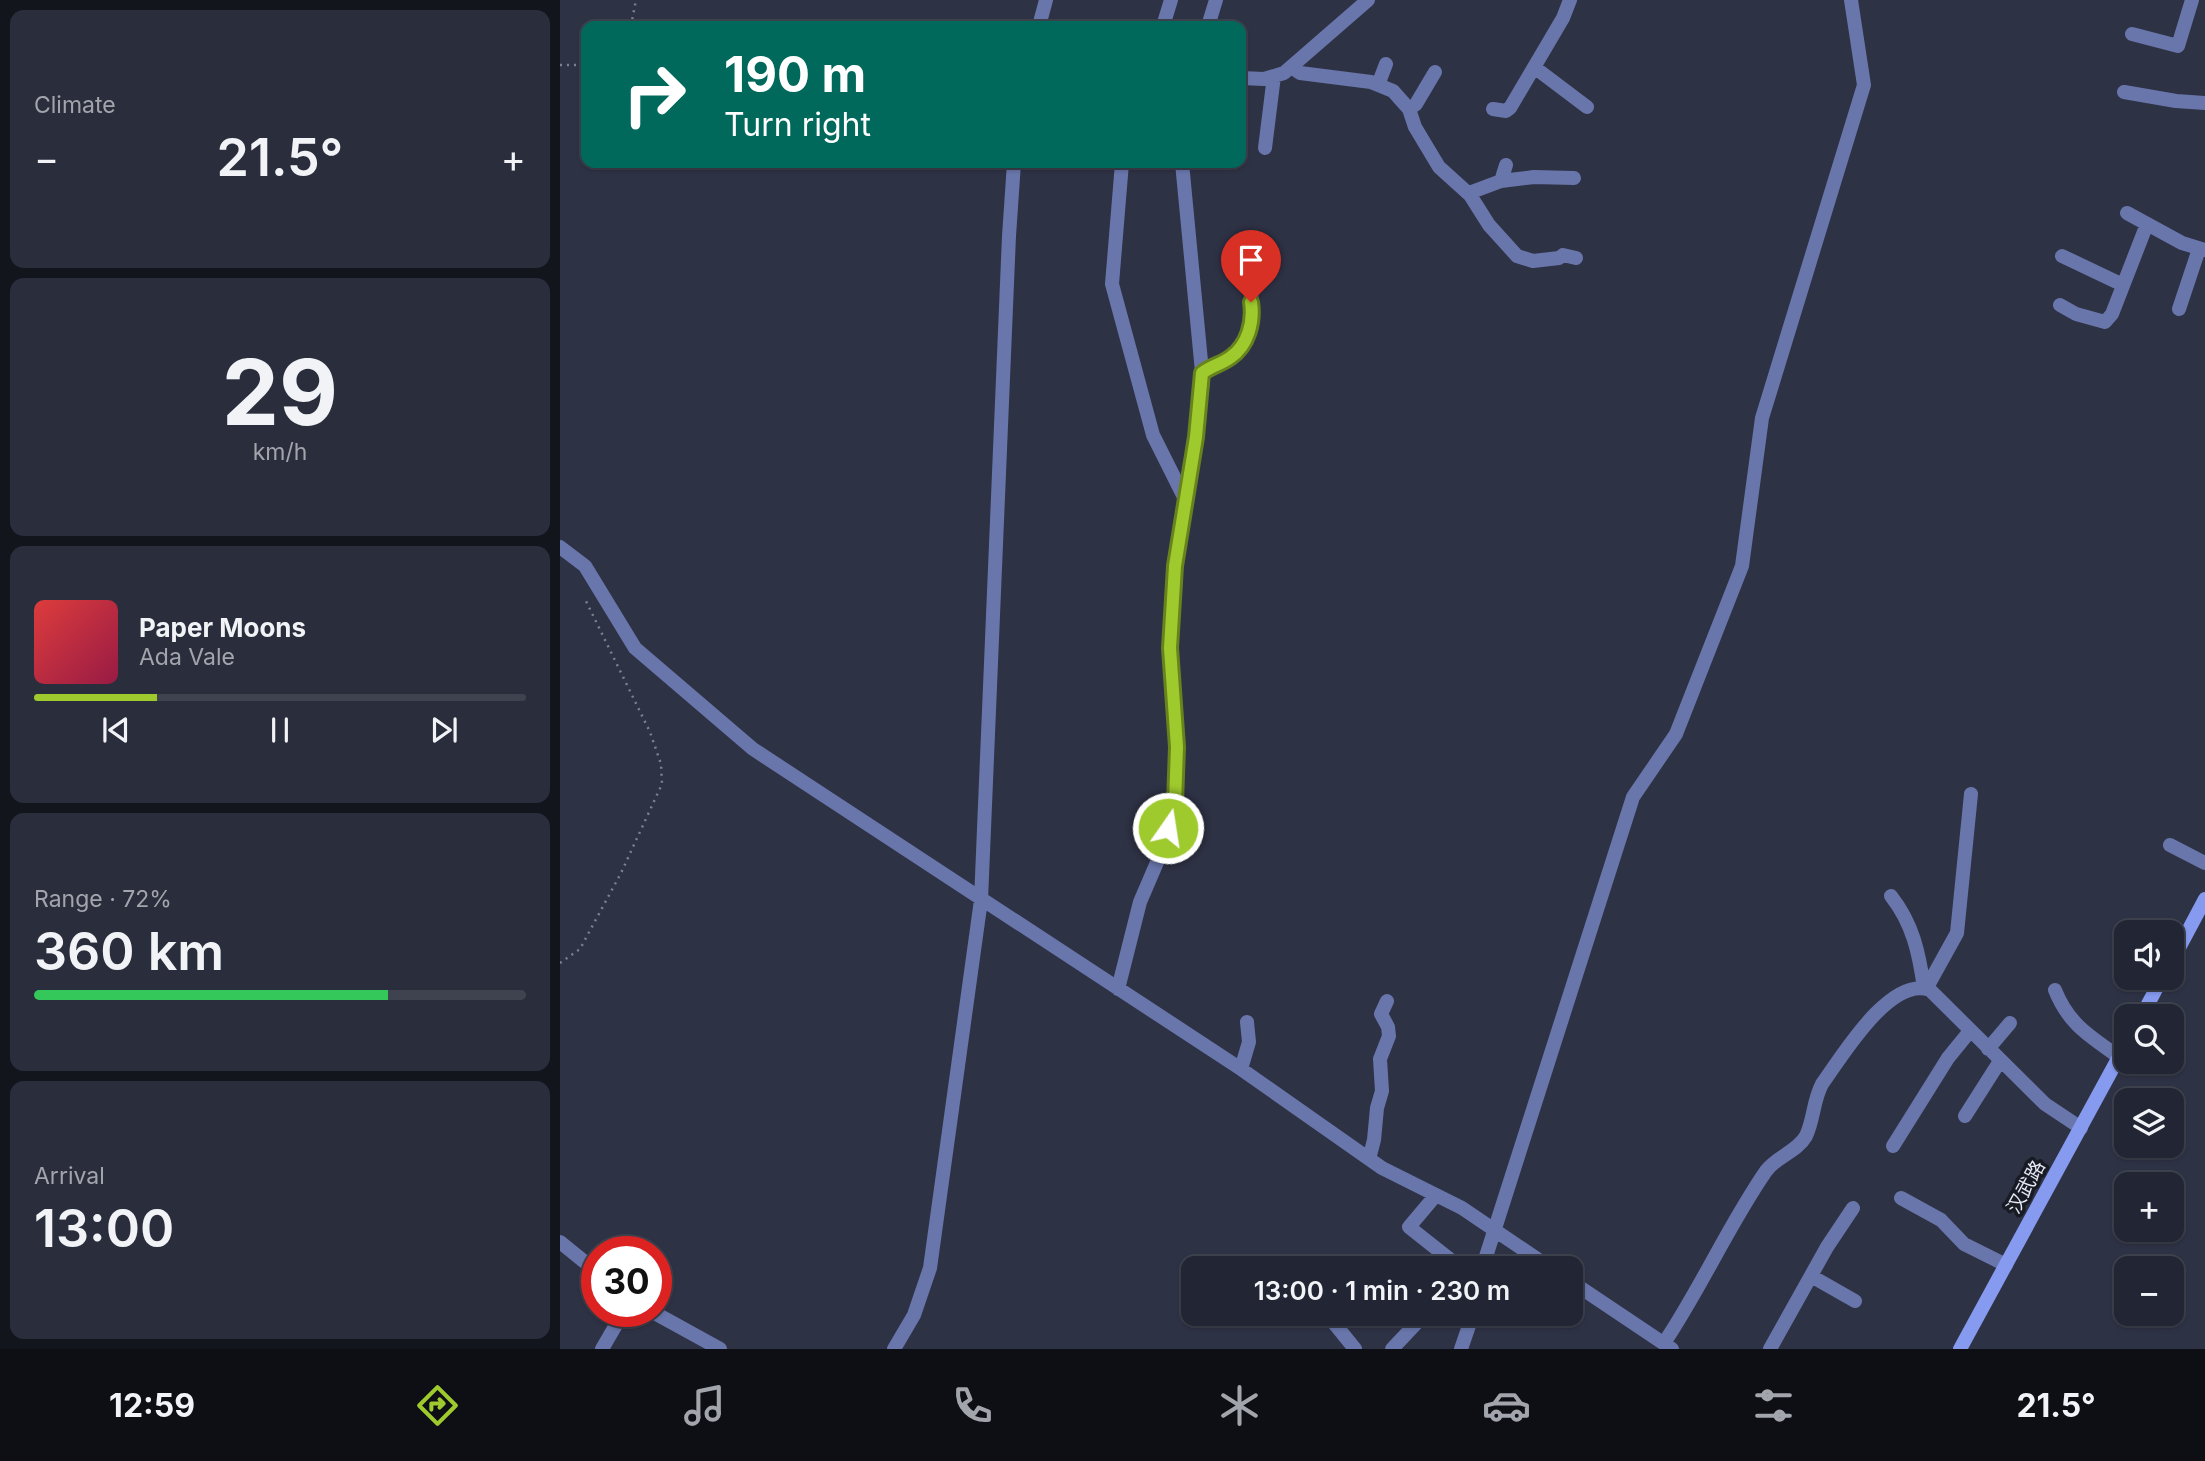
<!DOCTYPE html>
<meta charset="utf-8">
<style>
body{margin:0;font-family:Inter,"Noto Sans SC",sans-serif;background:#2a2e3c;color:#f1f3f6;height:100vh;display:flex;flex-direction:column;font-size:26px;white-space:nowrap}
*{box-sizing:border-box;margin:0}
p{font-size:23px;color:#a2a5ac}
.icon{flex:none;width:38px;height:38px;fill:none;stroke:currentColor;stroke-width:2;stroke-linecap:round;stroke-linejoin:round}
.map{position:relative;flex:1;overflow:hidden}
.panel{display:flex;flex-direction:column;gap:10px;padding:10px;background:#13151d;width:560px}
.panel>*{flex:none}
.banner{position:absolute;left:21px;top:21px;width:665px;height:147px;border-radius:14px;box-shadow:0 2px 5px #0004,0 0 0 2px #3f434f;background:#00695c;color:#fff;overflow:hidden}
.fabs{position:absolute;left:1554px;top:920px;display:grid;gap:14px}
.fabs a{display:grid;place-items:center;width:70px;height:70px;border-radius:14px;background:#222634;box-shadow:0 2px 5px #0004,0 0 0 2px #3f434f;font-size:35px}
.speed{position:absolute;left:21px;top:1236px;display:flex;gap:14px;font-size:35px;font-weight:700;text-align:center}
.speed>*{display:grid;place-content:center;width:91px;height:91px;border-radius:50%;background:#222634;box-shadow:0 2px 5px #0004,0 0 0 2px #3f434f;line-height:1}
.speed .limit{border:10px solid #d22;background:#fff;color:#111}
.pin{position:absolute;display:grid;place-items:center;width:60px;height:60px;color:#fff;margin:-72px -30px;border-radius:50% 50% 50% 0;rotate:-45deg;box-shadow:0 0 7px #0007}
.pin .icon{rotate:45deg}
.me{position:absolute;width:77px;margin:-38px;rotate:13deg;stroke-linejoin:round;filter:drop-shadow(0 0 5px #0008)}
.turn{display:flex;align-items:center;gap:24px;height:147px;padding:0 28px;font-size:32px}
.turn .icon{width:91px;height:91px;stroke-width:2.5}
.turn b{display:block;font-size:49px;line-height:60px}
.big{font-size:52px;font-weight:600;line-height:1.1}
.panel .widget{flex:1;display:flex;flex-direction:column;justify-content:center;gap:10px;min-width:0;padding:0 24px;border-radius:14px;background:#2a2e3c}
.panel .dial{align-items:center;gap:0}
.dial b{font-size:91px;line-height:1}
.song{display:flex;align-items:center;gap:21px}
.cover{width:84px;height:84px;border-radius:10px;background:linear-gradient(135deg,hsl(0 70% 55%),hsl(340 70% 35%))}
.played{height:7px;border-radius:4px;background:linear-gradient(90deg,#9fca2d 25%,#3f434f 25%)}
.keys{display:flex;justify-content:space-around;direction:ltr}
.heat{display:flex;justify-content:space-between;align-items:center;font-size:38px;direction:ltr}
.charge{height:10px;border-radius:5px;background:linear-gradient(90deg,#34c759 72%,#3f434f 0)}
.trip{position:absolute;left:621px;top:1256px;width:402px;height:70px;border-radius:14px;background:#222634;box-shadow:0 2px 5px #0004,0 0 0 2px #3f434f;font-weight:600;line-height:70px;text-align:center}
.tabs{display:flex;height:112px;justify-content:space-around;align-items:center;background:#0e0f15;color:#a2a5ac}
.tabs .icon{width:49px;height:49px}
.tabs .on{color:#9fca2d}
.tabs b{font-size:32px;color:#f1f3f6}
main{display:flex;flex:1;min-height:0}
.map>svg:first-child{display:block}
</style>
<main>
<section class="panel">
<div class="widget"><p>Climate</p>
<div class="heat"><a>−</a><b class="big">21.5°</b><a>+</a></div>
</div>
<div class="widget dial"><b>29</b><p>km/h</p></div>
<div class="widget">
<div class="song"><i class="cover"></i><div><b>Paper Moons</b><p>Ada Vale</p></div></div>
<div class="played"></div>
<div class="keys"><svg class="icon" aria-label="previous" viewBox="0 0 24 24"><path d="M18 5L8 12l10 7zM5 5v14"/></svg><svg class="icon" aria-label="pause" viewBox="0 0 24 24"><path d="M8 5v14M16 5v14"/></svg><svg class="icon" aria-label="next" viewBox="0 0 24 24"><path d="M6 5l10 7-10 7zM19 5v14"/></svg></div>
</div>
<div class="widget"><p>Range · 72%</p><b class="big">360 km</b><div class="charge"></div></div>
<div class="widget"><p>Arrival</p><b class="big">13:00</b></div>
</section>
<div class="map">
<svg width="1645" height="1349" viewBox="0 0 1645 1349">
<rect width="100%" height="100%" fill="#2e3245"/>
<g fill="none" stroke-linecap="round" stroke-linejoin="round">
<path stroke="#7c8090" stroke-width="2.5" stroke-dasharray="2 5" stroke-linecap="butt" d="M71,26L76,0
M0,65H26
M0,963L20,949L61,873L102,784L101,764L90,732L24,597"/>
<path stroke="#6976ab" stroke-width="14" d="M479,26L486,0
M603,26L611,0
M648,26L656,0
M1572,34L1618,46L1632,0
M731,67L740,73L811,82L833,91L849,109L855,127L879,167L910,195L929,225L957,256L973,261L999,258L1003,255L1016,258
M974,67L1027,107
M681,78L704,79L724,73L808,0
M818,85L826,64
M1564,92L1616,101L1645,103
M849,109L856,104L875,72
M933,109L946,111L950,108L1003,18L1010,0
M705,148L714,76
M562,163L552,284L593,435L625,499
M941,181L974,177L1014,178
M909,193L941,181L946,165
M1567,213L1622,243L1645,250
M1502,256L1563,285
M1500,305L1516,314L1545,322L1552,314L1587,224
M1619,309L1639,249
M642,373C655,363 672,361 682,346C688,336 691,325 692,314C694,292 681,274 708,263
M0,547L25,566L75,648L193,749L681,1069L822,1168L902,1208L992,1269
M1610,845L1645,863
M1331,896C1353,924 1359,953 1364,988
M558,989L580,902L601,853L615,803L617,747L610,648L615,566L643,382L622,163
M1366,989L1397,933L1411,794
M1495,990C1509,1025 1530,1036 1559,1057
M1428,1049L1450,1023
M681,1069L689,1042L687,1022
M1405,1116L1440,1061
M1333,1146L1388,1058L1410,1031
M809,1159L814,1140L817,1108L822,1091L820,1059L829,1036L828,1027L821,1014L827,1001
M876,1195L849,1227L892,1261
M1341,1198L1381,1220L1404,1244L1446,1265
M0,1242L37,1272
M922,1269L1073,797L1116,734L1182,566L1202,418L1304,85L1291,0
M1251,1276L1295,1301
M1012,1282L1112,1349
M91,1311L160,1349
M774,1323L795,1349
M1104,1343C1141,1288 1168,1226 1206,1171C1217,1156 1237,1152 1246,1136C1254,1119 1253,1101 1262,1084C1281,1058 1330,975 1370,990L1485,1104L1521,1128
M42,1349L64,1311
M334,1349L354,1315L370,1268L421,900L449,236L454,163
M832,1349L865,1314
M901,1349L913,1314
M1210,1349L1267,1247L1293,1208"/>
<path stroke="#869aef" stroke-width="14" d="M1612,961L1645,899
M1581,1017L1602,978
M1400,1349L1566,1044"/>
</g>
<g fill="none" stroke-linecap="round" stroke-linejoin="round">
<g stroke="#67831d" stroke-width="18">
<path id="route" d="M608,828L615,803L617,747L610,648L615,566L636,437L642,373C651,366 662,364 671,357C688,345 694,322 691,302"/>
</g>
<use href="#route" stroke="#9fca2d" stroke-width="12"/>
</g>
<g text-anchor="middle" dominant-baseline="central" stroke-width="7" stroke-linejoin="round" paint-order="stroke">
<g font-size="19" fill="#e6eaf6" stroke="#181b23">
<text transform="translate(1466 1187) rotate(-61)">汉武路</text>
</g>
</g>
</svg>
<div class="fabs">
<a><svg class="icon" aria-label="sound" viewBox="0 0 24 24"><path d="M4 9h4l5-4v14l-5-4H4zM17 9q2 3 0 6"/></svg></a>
<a><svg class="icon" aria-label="search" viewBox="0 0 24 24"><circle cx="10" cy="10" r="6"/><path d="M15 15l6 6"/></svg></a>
<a><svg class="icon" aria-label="layers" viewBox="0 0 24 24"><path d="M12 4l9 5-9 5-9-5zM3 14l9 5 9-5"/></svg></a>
<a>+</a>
<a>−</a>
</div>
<div class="speed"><div class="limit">30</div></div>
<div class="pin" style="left:691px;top:302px;background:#d93025"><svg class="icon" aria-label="arrive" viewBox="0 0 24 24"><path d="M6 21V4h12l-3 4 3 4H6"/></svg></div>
<svg class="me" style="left:608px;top:828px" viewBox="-20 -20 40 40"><circle r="17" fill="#9fca2d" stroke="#fff" stroke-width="3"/><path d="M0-11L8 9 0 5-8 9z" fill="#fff"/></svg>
<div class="trip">13:00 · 1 min · 230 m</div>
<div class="banner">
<div class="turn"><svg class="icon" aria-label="right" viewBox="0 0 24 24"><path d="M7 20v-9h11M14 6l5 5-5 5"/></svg><div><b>190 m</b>Turn right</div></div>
</div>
</div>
</main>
<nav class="tabs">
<b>12:59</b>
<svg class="icon on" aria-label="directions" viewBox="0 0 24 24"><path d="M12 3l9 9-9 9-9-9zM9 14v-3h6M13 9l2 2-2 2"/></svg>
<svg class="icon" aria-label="music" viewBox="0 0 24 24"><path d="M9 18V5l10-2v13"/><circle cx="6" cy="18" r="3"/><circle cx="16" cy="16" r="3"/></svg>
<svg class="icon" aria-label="phone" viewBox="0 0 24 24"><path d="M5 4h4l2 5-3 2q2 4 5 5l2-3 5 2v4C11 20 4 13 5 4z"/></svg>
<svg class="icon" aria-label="climate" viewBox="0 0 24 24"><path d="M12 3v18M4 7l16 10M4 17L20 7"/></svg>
<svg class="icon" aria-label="car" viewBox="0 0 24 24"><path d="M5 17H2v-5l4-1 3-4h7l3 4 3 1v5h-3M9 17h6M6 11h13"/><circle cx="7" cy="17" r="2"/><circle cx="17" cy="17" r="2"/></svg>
<svg class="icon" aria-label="filters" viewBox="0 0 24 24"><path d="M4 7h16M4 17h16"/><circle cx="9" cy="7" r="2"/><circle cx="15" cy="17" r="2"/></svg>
<b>21.5°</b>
</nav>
